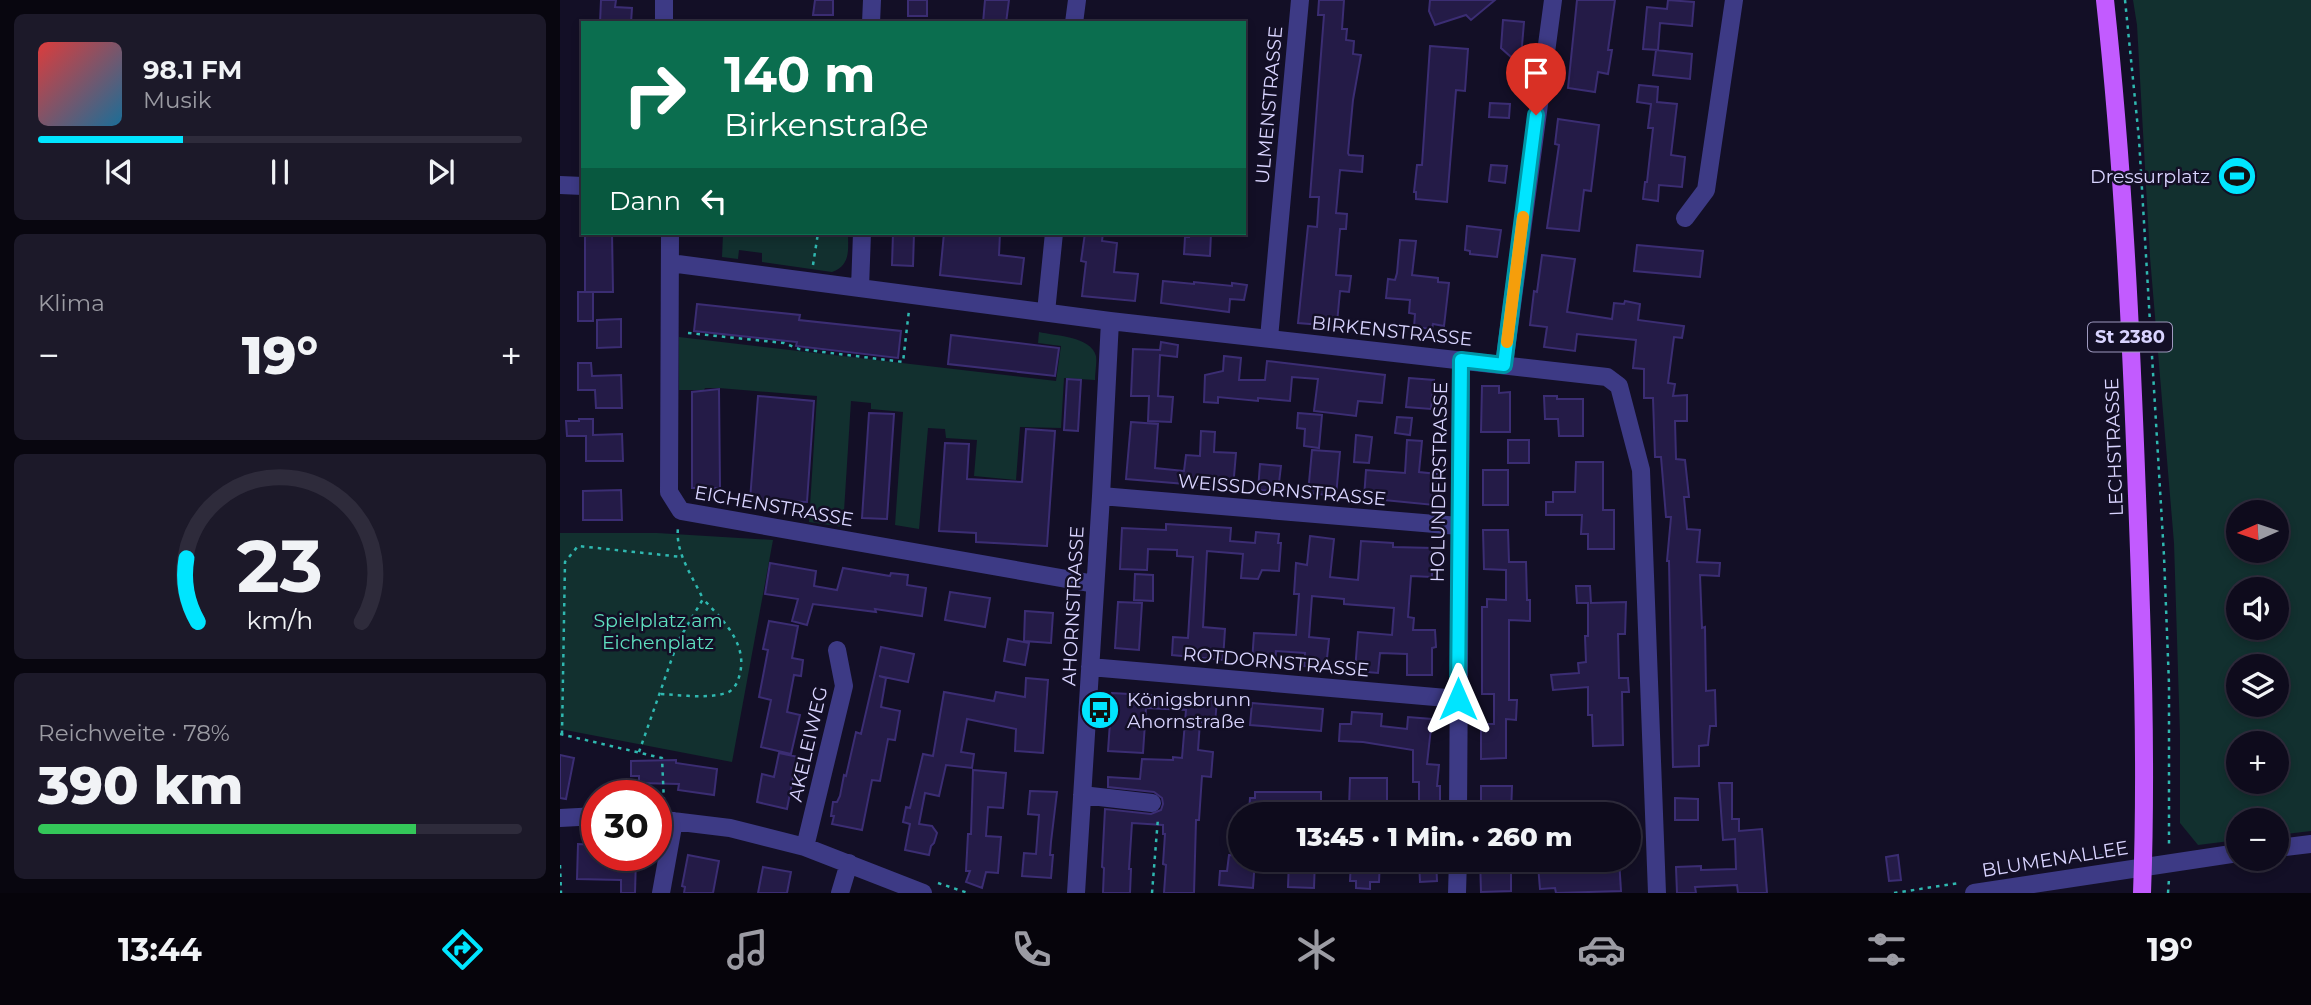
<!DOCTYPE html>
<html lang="de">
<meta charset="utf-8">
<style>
body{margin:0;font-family:Montserrat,sans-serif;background:#1c1929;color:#f1f3f6;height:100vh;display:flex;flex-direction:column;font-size:26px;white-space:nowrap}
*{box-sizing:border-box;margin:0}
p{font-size:23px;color:#9b9ba3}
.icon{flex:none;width:38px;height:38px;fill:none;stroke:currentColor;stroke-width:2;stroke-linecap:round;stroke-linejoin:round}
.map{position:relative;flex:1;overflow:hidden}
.panel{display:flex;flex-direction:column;gap:14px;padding:14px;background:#08060f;width:560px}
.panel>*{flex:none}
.hud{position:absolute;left:21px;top:21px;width:665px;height:214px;border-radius:0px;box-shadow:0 4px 10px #0003,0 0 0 2px #2e2b3b;background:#0b6e4f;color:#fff;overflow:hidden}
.needle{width:46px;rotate:267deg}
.fabs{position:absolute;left:1666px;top:500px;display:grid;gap:14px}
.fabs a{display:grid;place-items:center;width:63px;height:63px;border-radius:50%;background:#0e0b1c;box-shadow:0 4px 10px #0003,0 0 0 2px #2e2b3b;font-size:35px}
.speed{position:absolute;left:21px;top:780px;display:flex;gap:14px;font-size:35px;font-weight:700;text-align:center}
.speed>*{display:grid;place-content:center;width:91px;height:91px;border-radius:50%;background:#0e0b1c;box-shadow:0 4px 10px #0003,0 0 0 2px #2e2b3b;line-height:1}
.speed .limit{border:10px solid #d22;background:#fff;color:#111}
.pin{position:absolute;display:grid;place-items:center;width:60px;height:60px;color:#fff;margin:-72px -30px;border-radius:50% 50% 50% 0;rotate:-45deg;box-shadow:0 0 7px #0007}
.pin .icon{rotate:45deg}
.me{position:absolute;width:77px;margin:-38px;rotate:0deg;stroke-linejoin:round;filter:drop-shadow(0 0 5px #0008)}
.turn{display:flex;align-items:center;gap:24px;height:147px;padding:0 28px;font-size:32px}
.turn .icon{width:91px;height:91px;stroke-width:2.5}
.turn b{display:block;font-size:49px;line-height:60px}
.then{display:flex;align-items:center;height:66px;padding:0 28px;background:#0003;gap:14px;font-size:26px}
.big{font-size:52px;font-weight:800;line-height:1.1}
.panel .tile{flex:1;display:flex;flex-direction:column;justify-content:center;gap:10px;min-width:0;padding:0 24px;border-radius:10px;background:#1c1929}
.panel .dial{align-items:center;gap:0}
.dial svg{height:182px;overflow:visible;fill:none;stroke:#2e2b3b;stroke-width:7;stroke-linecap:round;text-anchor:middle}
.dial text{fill:#f1f3f6;stroke:none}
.song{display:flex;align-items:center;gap:21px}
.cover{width:84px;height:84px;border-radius:10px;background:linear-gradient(135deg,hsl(0 70% 55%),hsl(200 70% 35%))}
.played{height:7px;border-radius:4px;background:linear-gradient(90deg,#00e5ff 30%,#2e2b3b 30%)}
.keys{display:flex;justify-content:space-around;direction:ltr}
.heat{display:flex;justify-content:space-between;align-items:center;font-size:38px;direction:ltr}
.charge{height:10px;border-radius:5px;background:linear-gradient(90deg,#34c759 78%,#2e2b3b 0)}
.trip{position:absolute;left:668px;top:802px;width:413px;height:70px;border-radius:35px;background:#0e0b1c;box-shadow:0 4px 10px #0003,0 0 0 2px #2e2b3b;font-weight:800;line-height:70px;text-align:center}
.tabs{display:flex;height:112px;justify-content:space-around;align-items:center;background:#06040b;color:#9b9ba3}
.tabs .icon{width:49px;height:49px}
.tabs .on{color:#00e5ff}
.tabs b{font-size:32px;color:#f1f3f6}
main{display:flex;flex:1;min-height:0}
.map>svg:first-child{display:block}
</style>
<main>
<section class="panel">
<div class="tile">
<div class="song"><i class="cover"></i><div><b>98.1 FM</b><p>Musik</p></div></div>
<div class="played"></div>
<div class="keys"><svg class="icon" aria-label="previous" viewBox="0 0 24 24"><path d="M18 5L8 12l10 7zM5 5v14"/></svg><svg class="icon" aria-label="pause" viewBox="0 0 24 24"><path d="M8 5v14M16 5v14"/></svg><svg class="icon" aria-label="next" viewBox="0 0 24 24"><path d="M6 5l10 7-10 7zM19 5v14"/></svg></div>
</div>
<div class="tile"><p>Klima</p>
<div class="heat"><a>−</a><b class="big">19°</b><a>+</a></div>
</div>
<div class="tile dial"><svg viewBox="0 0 100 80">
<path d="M14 69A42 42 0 1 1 86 69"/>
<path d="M14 69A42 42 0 0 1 9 41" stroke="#00e5ff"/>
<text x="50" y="56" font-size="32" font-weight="700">23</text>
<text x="50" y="72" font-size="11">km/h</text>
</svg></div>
<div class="tile"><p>Reichweite · 78%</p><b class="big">390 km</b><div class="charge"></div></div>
</section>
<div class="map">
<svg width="1751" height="893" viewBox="0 0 1751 893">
<rect width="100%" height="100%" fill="#130f26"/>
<path fill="#12302f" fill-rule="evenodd" d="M1573,0H1751V831L1717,835V821H1678V840L1638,845L1620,823V735L1614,543L1590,257L1577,25ZM1678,513H1717V551H1678ZM1678,590H1717V628H1678ZM1678,667H1717V705H1678ZM1678,744H1717V782H1678Z
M152,233H288C288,250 291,265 272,272L202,262V253L179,250L178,259L162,257L163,234Z
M479,332C495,336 531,336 536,356C537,363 535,372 535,380L504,378L501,428L460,427L456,480L414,476L417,440L386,438L385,429L368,428L359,529L335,525L343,412L311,409V403L291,401L283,527L249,522L257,396L159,388H145L144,390H119V337L496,381L501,346L478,343Z
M0,533H97L213,540L172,762L0,729Z"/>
<path fill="#241b47" stroke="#3b2d73" stroke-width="2" d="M41,0H56L55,7L72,8L71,23H40Z
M255,0H273V15H253Z
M348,0H367V16H348Z
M425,0H449L446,23H423Z
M759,0H784L782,29H787L786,40L794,41L793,54L801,55L793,100L788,153L789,155L803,156L802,172L780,170L776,213L787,214L786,229H780L776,275L791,276L789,292L780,291L777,323L763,322L762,325L738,323L748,226L757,227L759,197H750L764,15H758Z
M870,0H935L911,20L906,15L875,25L869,11Z
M1017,0H1055L1048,50H1052L1048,74L1038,72L1035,92L1008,88Z
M1108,0L1134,2L1132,26L1100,23L1098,50L1083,49L1087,7L1107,9Z
M943,20L964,22L961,58L951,57L941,48Z
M870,46L908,49L905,91L896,90L887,202L856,199V192H854L857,165H862Z
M1096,50L1132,54L1130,79L1093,75Z
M1079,85L1098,87L1097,102L1117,104L1111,155L1125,157L1122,187L1099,185L1098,201L1083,199L1085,182H1087L1093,128H1088L1091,104L1077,102Z
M930,103L950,104L949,118L929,117Z
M998,119L1039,125L1031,191L1024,190L1019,231L987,228L999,145L995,144Z
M931,165L947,166L945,183L929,181Z
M907,226L941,230L937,257L910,254V251L905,250Z
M25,233H52L53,292H25Z
M333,233H354L353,266L332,265Z
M384,233H440L439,255L464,258L461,284L380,275Z
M525,233H543L542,241L557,243L554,272L578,274L575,301L522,296L526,262L521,261Z
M629,233H651L650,256L624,254L625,237H629Z
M840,240L856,241L852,275L878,278V282L889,283L884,326L873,324L872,329L854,327L855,314L849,313L850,300L826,298L828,279L835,280L837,273Z
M1077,245L1143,251L1140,277L1074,271Z
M982,255L1015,259L1007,312L1052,319L1054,303L1064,304L1065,301L1080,304L1078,320L1124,326L1122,338L1114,337L1108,383L1115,384L1113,396L1127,395V421H1115L1116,459L1125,460L1129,497H1124L1127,529L1140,530L1137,562L1160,563L1159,576L1140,575L1142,628L1145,627L1146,691L1155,690L1156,726H1150L1148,745L1139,746V766L1113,767L1109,561H1107L1111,517H1106L1101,457H1095L1093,398H1084V369L1073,368L1076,340L1017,334L1015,351L984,347L987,327L970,325L974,291L977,292Z
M603,281L634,284V282L672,286V283L687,285L684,300L670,299L669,312L601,303Z
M18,292H33V321H18Z
M137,304L240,315L239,320L341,331L338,358L236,346L237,342L134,331Z
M61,319V347L37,348V320Z
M391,335L499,348L495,376L388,364Z
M601,342L618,345L617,357L600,355L598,396L613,397L611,422L588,421L589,396H571L573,349L600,350Z
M664,356L681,358L679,380H705L707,361L825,375L822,403L798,401L796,416L754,411L758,379L732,377L730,401L698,398V401L658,397V403L644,402L645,375L663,371Z
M18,363H31L32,376L61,375L62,408H36L35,390H18Z
M849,378L874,380L871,409L846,407Z
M507,379L521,380L518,431L504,430Z
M922,386H939V393L950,392V432H921Z
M159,389L160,488H132V392Z
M198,396L254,401L247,502L190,500Z
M984,396H997V399H1023V436H999L998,419H985Z
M309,413L334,414L327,519L302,518Z
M738,413L762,415L759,448L744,446L745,429L737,428Z
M837,417L852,418L850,435L835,433Z
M19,419H33V435L62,434L63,461H26V436H7L6,421H19Z
M571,422L598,424L595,468L624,471L626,455L640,456L641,431L655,432L654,452L676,453L673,488L566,479Z
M466,429L495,431L487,546L416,542V533L379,531L385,443L409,444L407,479L462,482Z
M796,435L812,437L809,463L794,462Z
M847,440L862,441L859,472L877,474L874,505L804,498L806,470L845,473Z
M948,440H969V463H948Z
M752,450L780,452L776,496L748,493Z
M1016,462H1043V510H1054V549H1028V534H1021L1022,515H986V502H993V492H1015Z
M700,464L721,466L718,491L698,490Z
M923,470H948V505H923Z
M61,490L62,520H23V491Z
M606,524L671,528L670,541L695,543L696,532L719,534L718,543H721L719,571L702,570L698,579L681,578L683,554L647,551L643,627L665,629L663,660L612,655L613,637L628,638L633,557L617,556V550L588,549L587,570L560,569L562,528L606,530Z
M923,530H948L949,562H966L967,600H970V621L949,620V700H957L956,720L946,719V758L921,759V724H934V694H922V607H927V599L946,600V570L924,569Z
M750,536L774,539L770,577L798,580L801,541L833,543V547L873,548L872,577L851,576L848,617L854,618L853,630H875L876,647L872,648V675H847V654L820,653L818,673L795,671L798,632L832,635L834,608L784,604V599L752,596L749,637L769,639L766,668L744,666L745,653L716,651L715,664L692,662L694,633L736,635L739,594H734L736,563L747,565Z
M210,563L256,571L254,586L277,590L283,568L330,576L331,573L348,575L347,585L366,588L362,616L315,609L316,612L253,604L247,625L232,621L238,599L205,594Z
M575,574L593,575V601L574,600Z
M1016,586H1030L1031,603L1066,602L1065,634H1058L1059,678H1068L1069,692H1062L1063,745L1033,746L1032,715H1028V687L993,690L991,675L1019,673L1018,663L1026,662L1025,636H1028V603H1017Z
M390,592L430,598L425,627L385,620Z
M558,602L582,603L579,650L555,648Z
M465,611L493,613L491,643L464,641Z
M209,621L238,626L232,658L243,660L241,676L234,675L227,712L240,715L231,754L201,747L211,700L199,697L208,650L203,649Z
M448,639L469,643L465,665L444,661Z
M321,647L354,654L348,682L319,676L326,678L321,707L340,711L335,740L328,739L320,781L312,780L302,830L272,824L274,816H271L273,802H277L280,796L284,775L286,776L296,732L301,734Z
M466,678L488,680L483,753L455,751L456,729L407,719L401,752L414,754L412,768L386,765L379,796L365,793L359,824L372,826L377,833L374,843L371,846L369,855L345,850L350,824L343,822L346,807L350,808L363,754L373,756L384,692L434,701L436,692L465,697Z
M552,693L657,699L655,724L640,722L638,750L653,752L651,777L642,776L639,820H636L634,893H604L606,865L603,864L605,834H603V825L572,823L569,869H571L570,893H543L544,868L542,867L545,809L591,814L601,810L603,804L602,798L594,792L548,787V777L580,779L582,759L613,760V757L622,758L626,710L586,708L583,753L548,751Z
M692,703L763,709L761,731L690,725Z
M792,712L822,714L821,726L847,729L848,717L872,719L867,764L879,765L877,786H880V811H859V782H853V750L803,742L779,741L780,724H791Z
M219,753L243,758L238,779L233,778L227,809L197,802L202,774L214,777Z
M0,755L14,758L6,799L0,798Z
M116,760V763L157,769L154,795L118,790L119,784L79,783V776H71V761Z
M413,770L446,773L443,808L428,807L426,836L441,837L438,873L426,872L422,888L406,882L410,871H406L408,834H411Z
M790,778H827V814H808V808H789Z
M1159,783H1172V819H1179V831L1202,829L1207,893H1178L1177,885L1135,887L1136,893H1117L1116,867L1141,866V870L1176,869L1175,839L1163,840Z
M921,786H952L951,814H921Z
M470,791L497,792L491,842L490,855H493L491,878L462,876L464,853L476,854L479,815L468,814Z
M695,792H761V814L689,812L690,798H695Z
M1115,798L1138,799V820H1115Z
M18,844L37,845V856H76L75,893H61V880L17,879Z
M128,855L159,861L153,893H124L125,887L122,886Z
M669,855L681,856V859H695L693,888L659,885L660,871H667Z
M1338,855L1341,880L1329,881L1326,857Z
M755,859L754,888L728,887L729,860Z
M791,859H820L819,882H810V889L796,888V881H790Z
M859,859H876L877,881L860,882Z
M920,859H951V891L921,892Z
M993,859H1059L1061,891L996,893L995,888L980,889L978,865L994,864Z
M203,867L231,872L227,893H198Z"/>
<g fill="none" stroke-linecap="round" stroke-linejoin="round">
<path stroke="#2fb8b0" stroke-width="2.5" stroke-dasharray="3.5 5" stroke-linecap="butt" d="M1565,0L1579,139L1604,556L1609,684V848
M258,233L285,234
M253,265L258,233
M128,333L224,343L239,349L343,362L349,310
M101,694C122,695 146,699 166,693C173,691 177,684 179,677C189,645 164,621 143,599
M0,734L102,758L104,802
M2,734L5,562L18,546L122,557
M79,752L118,641L143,599C133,577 115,553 118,528
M1539,856L1567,850
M1692,863L1706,861
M0,865L1,893
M378,883L408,893
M592,893L598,818
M1334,893L1399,883
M1608,893L1609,879"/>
<path stroke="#3d3a85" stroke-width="18" d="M104,0V23
M311,23L312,0
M514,23L517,0
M0,185L23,186
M1125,218L1146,190L1174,0
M110,233L109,492L121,511L535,584
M110,263L550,321L1047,377L1059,386L1081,470L1097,893
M300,288L302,233
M486,312L494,233
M709,338L740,0
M944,365L993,0
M541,496L899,526
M530,667L898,699
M522,795L592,803
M898,814L901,360
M0,818L37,816
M96,819L170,828L245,847L363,893
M245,847L284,686L277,650
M1717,848L1751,844
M101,893L114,821
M280,893L289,863
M516,893L541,496L550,321
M897,893L898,859
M1414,893L1678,853"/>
<path stroke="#c25bff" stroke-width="18" d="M1545,0C1563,165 1571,331 1577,496C1582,628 1587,761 1582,893"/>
</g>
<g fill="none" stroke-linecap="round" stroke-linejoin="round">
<g stroke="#0095a6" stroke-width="18">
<path id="route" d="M898,699L901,360L944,365L976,115"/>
</g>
<use href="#route" stroke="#00e5ff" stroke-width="12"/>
<path stroke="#f59e0b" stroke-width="12" d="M947,342L963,217"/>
</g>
<defs>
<g id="stadium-disc" transform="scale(2.0125)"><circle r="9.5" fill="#00e5ff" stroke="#130f26"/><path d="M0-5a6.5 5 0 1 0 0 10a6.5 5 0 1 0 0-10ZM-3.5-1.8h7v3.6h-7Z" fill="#111"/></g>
<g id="bus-disc" transform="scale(2.0125)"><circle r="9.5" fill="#00e5ff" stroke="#130f26"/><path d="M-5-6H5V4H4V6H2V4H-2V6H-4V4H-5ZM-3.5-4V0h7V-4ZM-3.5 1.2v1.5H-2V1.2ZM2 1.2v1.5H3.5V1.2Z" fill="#111"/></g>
</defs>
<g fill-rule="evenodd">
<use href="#stadium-disc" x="1677" y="176"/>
<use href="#bus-disc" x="540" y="710"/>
</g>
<g text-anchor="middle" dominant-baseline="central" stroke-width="5" stroke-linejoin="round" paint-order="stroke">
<rect fill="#130f26" stroke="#9e99be" stroke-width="2" x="1528" y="322.5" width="84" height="29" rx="5"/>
<g font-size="18" font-weight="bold" fill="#d9d4ff">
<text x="1570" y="337">St 2380</text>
</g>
<g font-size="19" fill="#d9d4ff" stroke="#130f26">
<text transform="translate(709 105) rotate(-85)">ULMENSTRASSE</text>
<text transform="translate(832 331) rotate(6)">BIRKENSTRASSE</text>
<text transform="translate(1554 447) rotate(-92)">LECHSTRASSE</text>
<text transform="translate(879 482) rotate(-89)">HOLUNDERSTRASSE</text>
<text transform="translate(722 490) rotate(5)">WEISSDORNSTRASSE</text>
<text transform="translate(214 506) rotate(10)">EICHENSTRASSE</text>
<text transform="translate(513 606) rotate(-87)">AHORNSTRASSE</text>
<text transform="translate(716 662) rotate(5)">ROTDORNSTRASSE</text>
<text transform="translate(248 744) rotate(-77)">AKELEIWEG</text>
<text transform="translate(1495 859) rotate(-9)">BLUMENALLEE</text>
</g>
<g font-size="19" fill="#d9d4ff" stroke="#130f26" text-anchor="end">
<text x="1650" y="176">Dressurplatz</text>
<text x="567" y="699" text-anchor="start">Königsbrunn<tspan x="567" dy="22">Ahornstraße</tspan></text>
</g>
<g font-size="19" fill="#5fe0c0" stroke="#130f26">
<text x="98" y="620">Spielplatz am<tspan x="98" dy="22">Eichenplatz</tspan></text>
</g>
</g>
</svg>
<div class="fabs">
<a><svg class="needle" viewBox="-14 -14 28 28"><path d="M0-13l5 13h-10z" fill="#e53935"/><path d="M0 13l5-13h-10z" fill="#9b9ba3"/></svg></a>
<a><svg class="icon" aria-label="sound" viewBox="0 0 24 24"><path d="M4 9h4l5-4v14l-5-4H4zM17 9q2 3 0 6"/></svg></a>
<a><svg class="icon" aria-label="layers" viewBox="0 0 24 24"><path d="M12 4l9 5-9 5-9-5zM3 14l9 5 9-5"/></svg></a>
<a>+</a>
<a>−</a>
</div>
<div class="speed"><div class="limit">30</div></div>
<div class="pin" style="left:976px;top:115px;background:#d93025"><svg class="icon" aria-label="arrive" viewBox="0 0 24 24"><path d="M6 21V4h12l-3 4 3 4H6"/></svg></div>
<svg class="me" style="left:898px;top:699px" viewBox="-20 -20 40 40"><path d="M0-17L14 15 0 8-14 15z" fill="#00e5ff" stroke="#fff" stroke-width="4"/></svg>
<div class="trip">13:45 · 1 Min. · 260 m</div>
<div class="hud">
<div class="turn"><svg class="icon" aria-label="right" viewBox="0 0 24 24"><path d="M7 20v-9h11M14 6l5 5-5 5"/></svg><div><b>140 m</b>Birkenstraße</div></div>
<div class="then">Dann<svg class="icon" aria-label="left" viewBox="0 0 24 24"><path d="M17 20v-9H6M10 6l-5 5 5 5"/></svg></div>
</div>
</div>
</main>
<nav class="tabs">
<b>13:44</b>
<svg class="icon on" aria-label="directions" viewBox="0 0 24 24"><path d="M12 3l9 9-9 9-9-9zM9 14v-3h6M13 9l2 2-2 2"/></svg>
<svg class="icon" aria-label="music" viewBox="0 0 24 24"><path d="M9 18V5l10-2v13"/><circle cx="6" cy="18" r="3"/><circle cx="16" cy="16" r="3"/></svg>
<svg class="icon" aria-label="phone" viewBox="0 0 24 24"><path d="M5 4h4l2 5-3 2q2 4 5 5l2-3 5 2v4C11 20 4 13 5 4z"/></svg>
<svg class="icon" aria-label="climate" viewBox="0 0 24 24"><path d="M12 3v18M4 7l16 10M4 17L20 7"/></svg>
<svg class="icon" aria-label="car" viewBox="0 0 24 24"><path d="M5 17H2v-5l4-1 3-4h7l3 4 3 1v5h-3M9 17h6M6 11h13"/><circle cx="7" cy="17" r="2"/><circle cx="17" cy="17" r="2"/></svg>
<svg class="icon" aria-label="filters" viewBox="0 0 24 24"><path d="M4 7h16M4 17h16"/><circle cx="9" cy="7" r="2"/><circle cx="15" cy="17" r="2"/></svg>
<b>19°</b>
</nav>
